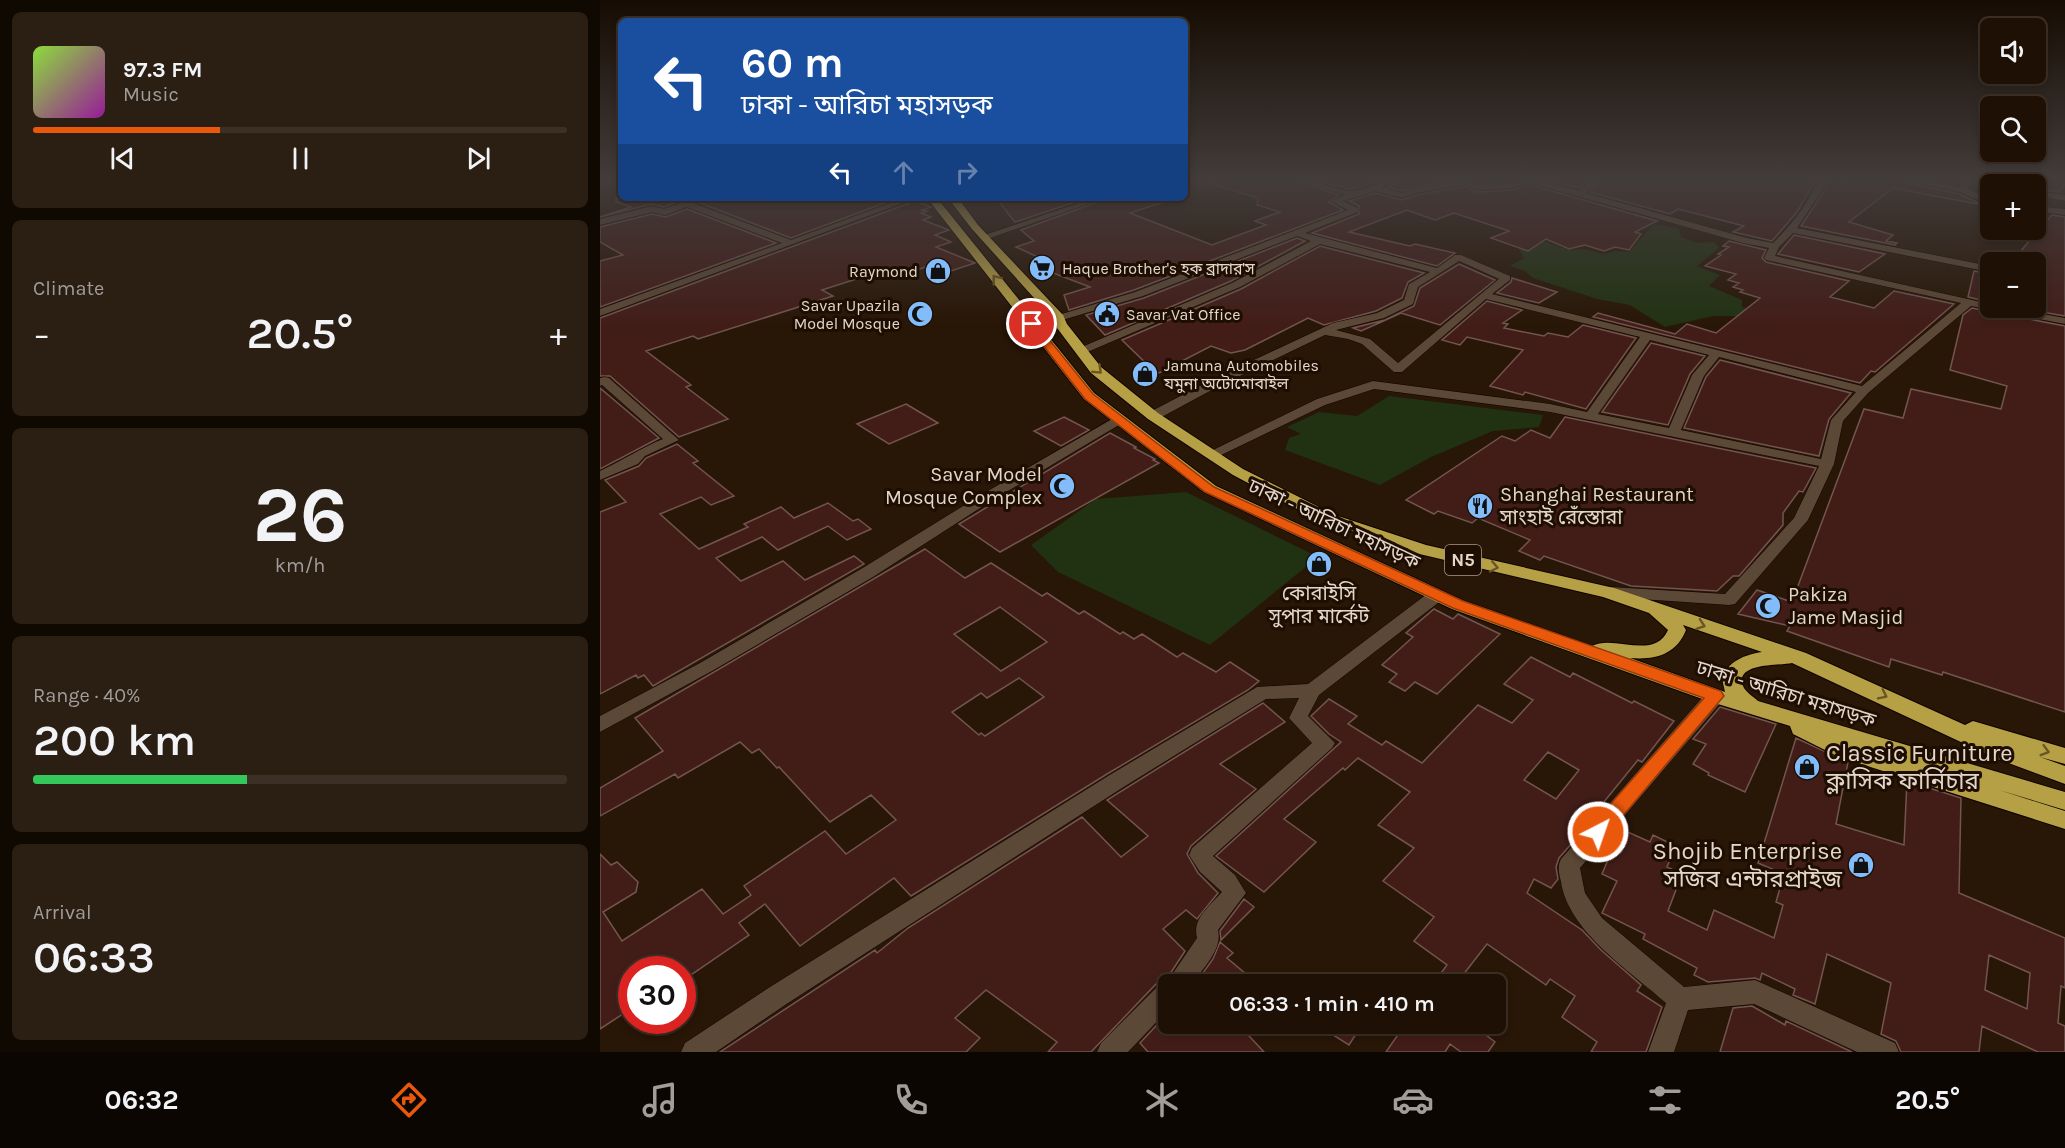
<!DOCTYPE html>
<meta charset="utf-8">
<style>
body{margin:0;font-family:Karla,"Noto Sans Bengali",sans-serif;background:#2b1e13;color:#f1f3f6;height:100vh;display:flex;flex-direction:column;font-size:22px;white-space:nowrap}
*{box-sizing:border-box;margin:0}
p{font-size:20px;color:#a19d9a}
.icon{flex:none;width:33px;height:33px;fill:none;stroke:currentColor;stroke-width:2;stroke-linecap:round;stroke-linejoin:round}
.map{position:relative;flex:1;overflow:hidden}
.details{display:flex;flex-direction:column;gap:12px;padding:12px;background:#100902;width:600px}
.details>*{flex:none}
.hud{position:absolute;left:18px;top:18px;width:570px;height:183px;border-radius:9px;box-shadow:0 3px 9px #0003,0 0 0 2px #3c3026;background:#1a4fa0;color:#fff;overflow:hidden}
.fabs{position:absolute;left:1380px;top:18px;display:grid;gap:12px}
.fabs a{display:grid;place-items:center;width:66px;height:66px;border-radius:9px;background:#1e1004;box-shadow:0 3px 9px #0003,0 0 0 2px #3c3026;font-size:30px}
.speed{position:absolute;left:18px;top:956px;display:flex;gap:12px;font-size:30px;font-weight:700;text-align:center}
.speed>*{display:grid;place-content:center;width:78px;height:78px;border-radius:50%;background:#1e1004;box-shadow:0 3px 9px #0003,0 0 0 2px #3c3026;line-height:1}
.speed .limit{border:9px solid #d22;background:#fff;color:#111}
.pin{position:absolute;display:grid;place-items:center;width:51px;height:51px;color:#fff;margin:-26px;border:3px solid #fff;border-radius:50%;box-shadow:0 2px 6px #0007}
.me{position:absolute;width:66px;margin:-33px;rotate:41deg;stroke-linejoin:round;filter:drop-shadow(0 0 4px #0008)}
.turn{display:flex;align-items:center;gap:21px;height:126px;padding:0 24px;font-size:27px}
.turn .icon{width:78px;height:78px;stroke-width:2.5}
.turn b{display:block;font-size:42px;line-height:51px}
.lanes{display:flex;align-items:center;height:57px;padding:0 24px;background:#0003;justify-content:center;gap:30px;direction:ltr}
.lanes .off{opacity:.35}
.big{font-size:45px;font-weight:600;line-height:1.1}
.details .tile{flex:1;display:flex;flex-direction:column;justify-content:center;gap:9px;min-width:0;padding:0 21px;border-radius:9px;background:#2b1e13}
.details .dial{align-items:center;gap:0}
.dial b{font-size:78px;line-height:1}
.song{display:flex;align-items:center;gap:18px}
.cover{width:72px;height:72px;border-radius:9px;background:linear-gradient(135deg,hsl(90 70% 55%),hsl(300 70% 35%))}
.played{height:6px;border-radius:3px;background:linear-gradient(90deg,#ea580c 35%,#3c3026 35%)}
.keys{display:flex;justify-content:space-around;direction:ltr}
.heat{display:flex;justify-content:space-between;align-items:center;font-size:33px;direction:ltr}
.charge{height:9px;border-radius:4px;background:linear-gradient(90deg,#34c759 40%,#3c3026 0)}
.trip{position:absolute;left:558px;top:974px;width:348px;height:60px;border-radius:9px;background:#1e1004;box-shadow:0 3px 9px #0003,0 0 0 2px #3c3026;font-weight:600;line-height:60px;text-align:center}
.tabs{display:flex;height:96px;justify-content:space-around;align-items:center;background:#0c0602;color:#a19d9a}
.tabs .icon{width:42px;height:42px}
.tabs .on{color:#ea580c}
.tabs b{font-size:27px;color:#f1f3f6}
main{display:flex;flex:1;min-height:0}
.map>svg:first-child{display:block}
</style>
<main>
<section class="details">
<div class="tile">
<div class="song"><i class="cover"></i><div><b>97.3 FM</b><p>Music</p></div></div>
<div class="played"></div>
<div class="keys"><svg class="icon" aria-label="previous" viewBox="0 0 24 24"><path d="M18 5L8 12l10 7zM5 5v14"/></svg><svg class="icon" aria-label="pause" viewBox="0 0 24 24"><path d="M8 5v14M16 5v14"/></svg><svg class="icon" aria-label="next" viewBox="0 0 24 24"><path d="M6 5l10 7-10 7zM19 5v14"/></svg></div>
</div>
<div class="tile"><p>Climate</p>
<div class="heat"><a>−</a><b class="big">20.5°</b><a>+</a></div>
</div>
<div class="tile dial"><b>26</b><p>km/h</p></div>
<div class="tile"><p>Range · 40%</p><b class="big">200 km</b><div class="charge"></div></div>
<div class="tile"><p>Arrival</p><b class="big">06:33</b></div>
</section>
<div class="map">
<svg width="1465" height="1052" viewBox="0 0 1465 1052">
<rect width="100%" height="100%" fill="#281606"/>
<path fill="#213212" d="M1054,224L1079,229L1081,237L1096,243L1114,242L1119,248L1097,266L1120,275L1109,286L1142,300V307L1155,311L1141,316H1113L1065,327L1030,305L997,299L933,278L925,271L910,266L924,258L919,250L938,239L968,250L983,249L1004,254L1016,251L1029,252Z
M789,396L943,415L939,427L893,431L831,457L780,485L685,450L689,438L701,434L687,427L719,412L757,416Z
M586,492L718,557L610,645L458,572L431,545L496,499Z"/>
<path fill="#421d18" stroke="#725550" stroke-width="1.5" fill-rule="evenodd" d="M609,179H692L739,195L729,202L743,210L534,290L469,310L464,295L490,287L440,268L451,263L416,247L434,241L421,230L508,198H567V201L530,213L612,245L666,225L655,221L680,212L657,205L658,198L609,183Z
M712,179H787L750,189Z
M803,179H856L802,191L788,187Z
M944,179H989L978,188Z
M1003,179H1144L1164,182L1167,179H1194L1214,182L1197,212L1172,241L1133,232L1144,226L1078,209L1070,214L990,192Z
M1228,179L1258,182V179H1297L1299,181L1359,194L1383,205L1293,188L1249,222L1293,235L1286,241L1297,243L1295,245L1201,226L1225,190Z
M1437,179L1465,182V185L1459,192L1436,189L1442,184Z
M931,185L1057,221L1035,232L1041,234L1029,250L1015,247L1004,251L985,245L969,249L946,239L928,251L891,238L909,231L854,213L835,220L807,210L749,232L810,246L815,244L855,253L837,266L712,233L759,214V206L749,201L775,193L802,200L817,195L867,186L876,192L912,190Z
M16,198H87L64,207L51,204L0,217L31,207L16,202Z
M109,198H298L191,238L100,203Z
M396,198H487L415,222Z
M315,201L331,207L322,210L327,211L321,213L331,217L323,220L349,230L335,235L351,242L336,247L375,263L351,271L334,264L294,278L278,272L222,290L233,296L98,339L93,336L46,351L91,385L86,387L128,419L79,437L10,376H0V318Z
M87,209L176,243L0,307V261L23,255L0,242V227L52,214L66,217Z
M1452,215L1465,217V316L1419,308H1436V256L1419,253Z
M1194,235L1285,254L1259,272L1178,254Z
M697,238L705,241L631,281L505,335L486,315L544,298Z
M1129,241L1166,250L1162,258L1166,262L1249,281L1230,297L1274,308L1294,291L1354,304L1275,372L1271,371L1260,383L993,317L998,313L1075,334L1087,324L1116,333L1160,298L1140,292L1143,290L1133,287L1139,283L1128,280L1136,274L1105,266L1121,255L1118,254L1129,247L1123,246Z
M720,246L824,273L808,282L802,298L776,311L724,325L708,318L645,350L631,353L611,346L559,373L554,371L522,340L641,289Z
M859,264L895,280L840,325L801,313L779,323L761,331L753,328L785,320L814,306L820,288Z
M1374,271L1390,274V302L1368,297Z
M912,278L957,292L939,303L897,293L911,282Z
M887,301L922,310L903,323L908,324L904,328L944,336L948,333L968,337L983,325L1036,338L986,409L925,392L923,395L890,386L923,350L867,337L860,345L842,340Z
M1372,308L1465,326V712L1343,672L1342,675L1291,659L1289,667L1187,631L1190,626L1138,614L1157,590L1192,602L1264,409L1303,418L1311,389L1401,409L1407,386L1350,370L1363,315Z
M1051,343L1105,356L1090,374L1068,425L1002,412Z
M1120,360L1251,393L1229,419L1219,456L1084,428L1106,377Z
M0,388L59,438L0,469Z
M306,404L338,423L289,444L257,424Z
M464,417L489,430L461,446L434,431Z
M965,417L1216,468L1203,492L1199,491L1183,513V525L1139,576H1133L1117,591L1031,586L944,556L940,560L919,551L930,540L878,518L872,523L838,511L834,514L806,500L902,436L915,441L931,430L950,438Z
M510,433L536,447L534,448L555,459L553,460L559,463L400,552L359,524Z
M77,444L98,461L93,463L134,496L111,505L101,497L60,514L99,549L148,527L144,524L181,507L194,518L228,503L253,521L258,519L271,529L247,540L228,526L178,550L162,537L116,558L141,581L183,561L205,580L254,556L264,564L53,686L44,675L38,678L36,675L0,694V512L26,502L5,480L39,466L46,458Z
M325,549L365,578L391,563L442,596L447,593L479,614L484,611L520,634L523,632L534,639L542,634L577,657L583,653L616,672L630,662L659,681L648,690L507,774L311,896L294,878L200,946L165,904L139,923L149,935L82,981V969H32V1008L0,1029V854L11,865L17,862L38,882L36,892L3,912L22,941L102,889L123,914L151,895L144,886L225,831L246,854L296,820L271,795L230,822L179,767L177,768L159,749L152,753L140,742L78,778L75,774L0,816V788L63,751L35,718ZM400,607L447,642L401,671L354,634ZM419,678L444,697L385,736L381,733L379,735L352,712L381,693L387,698Z
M834,609L853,619L858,614L900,634L837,694L815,682L805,691L789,682L797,674L782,665L813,637L806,633Z
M931,657L970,677L973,673L1032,703L1034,701L1074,721L1042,762L1038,760L999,808L1001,810L959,858L956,867L958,879L951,888L934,879L927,893L982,930L1001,950L1041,985L1037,991L1062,1007L1046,1052H991L997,1042L962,1017L975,996L950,979L946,985L887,944L856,984H833L847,965L814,941L834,917L783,881L814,848L778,825L810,792L758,758L745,770L743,768L684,819L716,842L664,892L616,856L741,742L729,734L711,716L729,699L757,716L748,724L782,745L786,741L822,763L878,705L912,723L933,700L904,684ZM948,752L979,770L956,799L924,780Z
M663,703L685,722L620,764L656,789L591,846L587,854L598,873L618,893L597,919L586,910L563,929L585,951L566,980L557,983L491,1052H448L457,1042L386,990L355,1018L380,1038L366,1052H120L275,950L277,953L308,928L482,817L521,857L548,836L507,800Z
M1120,707L1176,724L1145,792L1108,775L1109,773L1093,764L1106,744L1093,739Z
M1196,738L1248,762L1236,824L1304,845L1307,781L1361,798L1359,893L1465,938V988L1461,986L1458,1023L1465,1026V1052H1438L1382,1026L1379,1052H1301L1296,1041L1281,1034L1291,983L1227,954L1215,1004L1193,995L1195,989L1162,973L1160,980L1155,978L1108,982L1094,975L1097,968L1043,939L1045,934L1002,913L1017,881L1002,874L1021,829L1050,842L1053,835L1076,846L1067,867L1082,874L1068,911L1107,930L1114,910L1174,938L1183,905L1176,902L1184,874L1158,863ZM1389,955L1430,973L1427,1009L1385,990Z
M644,899L654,907L621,940L620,931Z
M620,942L633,953L627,958L658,984H595L613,959Z
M1152,1006L1185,1025L1186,1021L1252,1052H1120L1133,1008Z
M568,1013V1023H637L664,1052H548L540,1043Z
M714,1023H763L749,1045Z
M806,1023H870L895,1042L888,1052H861L850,1044L845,1052H786Z"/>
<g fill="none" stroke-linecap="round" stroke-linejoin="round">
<g stroke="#100300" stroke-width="1">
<path id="minor" d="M694,179C714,178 731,190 750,191C765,192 783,179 801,179L781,187L802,193L814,189L868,179H872L878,185L911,184L936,179L979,191L992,179H1001L986,193L1147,238L1173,243C1191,225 1210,203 1218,179H1226L1223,189L1197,228L1390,266V272L1193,233L1179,247L1175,256L1390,304V308H1409L1465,318V324L1371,306L1268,393L1243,421L1234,464L1208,520L1135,604L1129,605L1011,597L1005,596L1003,592L1005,588L1011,587L1125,594L1194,518L1219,466L950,412L774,389L725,405L615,458L610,459L603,455L717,399L773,381L950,404L987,412L1040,337L886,299L802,372H794L762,344L748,339L725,335L621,385L558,419H548L547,416L548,413L613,379L733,323L777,313L804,300L809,284L830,272L720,244L640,287L485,353H477V349L632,283L711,241L697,236L543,296L459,321L455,320V316L535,292L748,210L731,201L745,195ZM931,183L1143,243L1169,248L1164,258L1166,260L1361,303L1262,386L892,294L910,280V276L861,255H855L837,268L705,233L758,212V208L743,201L775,191L803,198L816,193L867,184L876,190L912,188ZM859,261L899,279L798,363L770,339L736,330L784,318L813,304L818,287ZM1050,340L1109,355L1092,375L1069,428L998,414ZM1119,357L1256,392L1231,420L1221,459L1081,430L1104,376Z
M1299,179H1315L1360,187L1365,179H1385L1402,184L1390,185L1372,181L1367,189L1390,199V205L1360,192Z
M1421,179H1432L1440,183L1436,186Z
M1436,191L1465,195V201L1436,195Z
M94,198H107L93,203L191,240L304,198H316L0,316V309L182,243L87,207L65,215L52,212L0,225V219L52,206L64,209Z
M494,198H506L387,239L379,237Z
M1436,206L1465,209V215L1436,211Z
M5,377L9,378L79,440L45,456L38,464L0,480V471C22,461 40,448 63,439L2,385L0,386V378Z
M519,415L525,419L524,422L391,501L273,577L112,671L0,732V716L100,663L261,569L381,495Z
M837,590L843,591L845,595L843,599L719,695L708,716L735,743L732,748L613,856L635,875L646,893L618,930C623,949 603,968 592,984H568V1010L528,1052H497L501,1043L559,985L567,982L597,938C592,918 610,906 622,892L600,872L589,855L592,848L712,743L689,718L699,698L666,699L522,788L188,1003L116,1052H81L85,1043L170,987L508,776L657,687L708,684L831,591Z
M1115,689L1122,691L1124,696L1122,701L980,868L985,893L1002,918L1084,987L1155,980L1295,1043L1299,1052H1257L1154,1004L1088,1010L1074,1052H1048L1066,1003C1030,971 968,931 961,882C959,873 957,867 961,859L1108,691Z"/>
</g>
<g stroke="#100300" stroke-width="2">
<path id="trunk" d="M327,198H337L494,393L616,486L864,601L992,646C1014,634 1054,661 1068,630L1049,613L1003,597L815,553L723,521L693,507L633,475L548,419L491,373L457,328L453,319L372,229L348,198H358L378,225L463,315L467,324L501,367L558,413L643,469L735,515L826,545L1014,588L1206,653L1365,725L1373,721L1465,748V764L1440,757L1465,766V784L1395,758L1192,663C1181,666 1131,662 1144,688C1147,693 1154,697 1158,701L1465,792V810L1399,790L1465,811V829L1239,757L1193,734L1190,726L1108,701L852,609L604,492L484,399ZM1083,625L1162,652C1144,655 1128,661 1122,679L1125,692L1030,658C1055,660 1076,655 1086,630Z"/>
</g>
<use href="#minor" fill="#5c4836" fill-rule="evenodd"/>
<use href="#trunk" fill="#b6a046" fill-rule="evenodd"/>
</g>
<defs><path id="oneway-chevron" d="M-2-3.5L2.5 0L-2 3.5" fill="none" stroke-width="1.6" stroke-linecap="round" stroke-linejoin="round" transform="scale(1.5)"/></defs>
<g stroke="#6a5624">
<use href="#oneway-chevron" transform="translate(396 279) rotate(-128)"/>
<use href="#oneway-chevron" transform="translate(498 370) rotate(44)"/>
<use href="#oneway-chevron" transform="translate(894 567) rotate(12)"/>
<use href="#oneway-chevron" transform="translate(1101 625) rotate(19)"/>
<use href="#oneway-chevron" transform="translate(1283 695) rotate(26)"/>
<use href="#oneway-chevron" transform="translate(1445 751) rotate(16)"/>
</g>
<linearGradient id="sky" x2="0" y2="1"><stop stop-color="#160c03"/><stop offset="0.55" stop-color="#423c3b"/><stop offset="1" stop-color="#423c3b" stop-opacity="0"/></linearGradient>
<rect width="1465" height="326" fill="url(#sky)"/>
<path fill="#ea580c" stroke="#983908" stroke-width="1.5" d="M428,322H435L493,394L614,487L863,601L1121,691L1124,696L1005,837L998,840L991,837L988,832L991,826L1104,698L853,608L605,492L485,399L428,326Z"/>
<defs>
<g id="supermarket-disc" transform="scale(1.35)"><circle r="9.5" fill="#82bcfa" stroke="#1e0d01"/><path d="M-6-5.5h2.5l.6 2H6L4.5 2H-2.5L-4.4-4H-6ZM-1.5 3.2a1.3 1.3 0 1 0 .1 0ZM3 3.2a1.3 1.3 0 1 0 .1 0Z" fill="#111"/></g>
<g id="shop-disc" transform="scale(1.35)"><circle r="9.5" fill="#82bcfa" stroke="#1e0d01"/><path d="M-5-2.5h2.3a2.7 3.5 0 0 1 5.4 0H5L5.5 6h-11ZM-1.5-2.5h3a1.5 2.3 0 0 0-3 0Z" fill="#111"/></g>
<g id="mosque-disc" transform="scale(1.35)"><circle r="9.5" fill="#82bcfa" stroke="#1e0d01"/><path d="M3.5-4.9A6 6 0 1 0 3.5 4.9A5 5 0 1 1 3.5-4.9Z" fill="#111"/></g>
<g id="civic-disc" transform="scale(1.35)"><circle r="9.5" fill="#82bcfa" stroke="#1e0d01"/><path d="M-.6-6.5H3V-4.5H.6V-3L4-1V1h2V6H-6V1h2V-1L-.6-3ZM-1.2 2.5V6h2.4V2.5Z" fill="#111"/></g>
<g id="restaurant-disc" transform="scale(1.35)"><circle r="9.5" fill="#82bcfa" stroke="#1e0d01"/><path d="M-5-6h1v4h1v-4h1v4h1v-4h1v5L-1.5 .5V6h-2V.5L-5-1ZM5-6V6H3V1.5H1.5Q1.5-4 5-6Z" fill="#111"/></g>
</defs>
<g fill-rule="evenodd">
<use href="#supermarket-disc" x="442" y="268"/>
<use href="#shop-disc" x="338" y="271"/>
<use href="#mosque-disc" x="320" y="314"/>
<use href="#civic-disc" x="507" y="314"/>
<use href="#shop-disc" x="545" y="374"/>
<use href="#mosque-disc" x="462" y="486"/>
<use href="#restaurant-disc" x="880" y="506"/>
<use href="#shop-disc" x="719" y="564"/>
<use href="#mosque-disc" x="1168" y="606"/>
<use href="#shop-disc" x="1207" y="767"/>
<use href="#shop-disc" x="1261" y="865"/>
</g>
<g text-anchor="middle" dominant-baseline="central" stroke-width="6" stroke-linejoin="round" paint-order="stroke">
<g font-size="16" fill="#e3d7cc" stroke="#1e0d01" text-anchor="start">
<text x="462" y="268">Haque Brother's হক ব্রাদার'স</text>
<text x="318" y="271" text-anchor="end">Raymond</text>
<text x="300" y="305" text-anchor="end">Savar Upazila<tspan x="300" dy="18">Model Mosque</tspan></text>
<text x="526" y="314">Savar Vat Office</text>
<text x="564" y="365">Jamuna Automobiles<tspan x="564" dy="18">যমুনা অটোমোবাইল</tspan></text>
</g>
<rect fill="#1e0d01" stroke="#a89a8f" stroke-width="1.5" x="845" y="545" width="36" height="30" rx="4.5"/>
<g font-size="18" font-weight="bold" fill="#e3d7cc">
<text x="863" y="560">N5</text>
</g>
<g font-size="20" fill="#e3d7cc" stroke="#1e0d01" text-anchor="start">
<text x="442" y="474" text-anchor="end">Savar Model<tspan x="442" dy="23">Mosque Complex</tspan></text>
<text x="900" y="494">Shanghai Restaurant<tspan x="900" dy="23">সাংহাই রেঁস্তোরা</tspan></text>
<text x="719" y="593" text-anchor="middle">কোরাইসি<tspan x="719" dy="23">সুপার মার্কেট</tspan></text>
<text x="1188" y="594">Pakiza<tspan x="1188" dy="23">Jame Masjid</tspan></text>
</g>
<g font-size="20" fill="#e3d7cc" stroke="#1e0d01">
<text transform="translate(734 524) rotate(25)">ঢাকা - আরিচা মহাসড়ক</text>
<text transform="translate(1186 694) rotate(17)">ঢাকা - আরিচা মহাসড়ক</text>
</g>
<g font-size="24" fill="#e3d7cc" stroke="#1e0d01" text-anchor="start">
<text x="1226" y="753">Classic Furniture<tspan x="1226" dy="28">ক্লাসিক ফার্নিচার</tspan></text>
<text x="1242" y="851" text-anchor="end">Shojib Enterprise<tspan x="1242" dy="28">সজিব এন্টারপ্রাইজ</tspan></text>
</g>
</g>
</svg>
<div class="fabs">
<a><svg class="icon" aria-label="sound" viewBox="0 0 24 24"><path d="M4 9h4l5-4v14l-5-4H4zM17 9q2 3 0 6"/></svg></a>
<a><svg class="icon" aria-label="search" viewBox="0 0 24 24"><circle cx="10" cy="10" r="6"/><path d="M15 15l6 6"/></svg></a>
<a>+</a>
<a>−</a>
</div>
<div class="speed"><div class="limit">30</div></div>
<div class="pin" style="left:432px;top:324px;background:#d93025"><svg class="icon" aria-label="arrive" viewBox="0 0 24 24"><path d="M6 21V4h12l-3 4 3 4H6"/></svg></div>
<svg class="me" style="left:998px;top:832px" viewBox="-20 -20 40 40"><circle r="17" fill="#ea580c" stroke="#fff" stroke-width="3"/><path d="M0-11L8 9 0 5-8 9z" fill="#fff"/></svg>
<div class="trip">06:33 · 1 min · 410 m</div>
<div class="hud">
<div class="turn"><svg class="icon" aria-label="left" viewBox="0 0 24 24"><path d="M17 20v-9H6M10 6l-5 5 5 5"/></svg><div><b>60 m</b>ঢাকা - আরিচা মহাসড়ক</div></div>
<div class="lanes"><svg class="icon" aria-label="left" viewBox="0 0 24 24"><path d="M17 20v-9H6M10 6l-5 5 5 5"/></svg><svg class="icon off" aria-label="ahead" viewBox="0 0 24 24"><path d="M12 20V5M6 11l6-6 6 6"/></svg><svg class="icon off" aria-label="right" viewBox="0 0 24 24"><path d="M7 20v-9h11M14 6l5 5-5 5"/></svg></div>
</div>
</div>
</main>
<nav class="tabs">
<b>06:32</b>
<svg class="icon on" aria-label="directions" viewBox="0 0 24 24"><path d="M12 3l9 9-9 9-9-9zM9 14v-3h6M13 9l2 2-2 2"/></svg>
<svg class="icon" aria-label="music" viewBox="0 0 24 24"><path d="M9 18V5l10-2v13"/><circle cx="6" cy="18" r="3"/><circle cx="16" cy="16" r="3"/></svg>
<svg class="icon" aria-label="phone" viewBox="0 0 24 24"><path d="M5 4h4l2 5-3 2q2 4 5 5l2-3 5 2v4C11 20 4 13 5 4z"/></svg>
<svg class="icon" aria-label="climate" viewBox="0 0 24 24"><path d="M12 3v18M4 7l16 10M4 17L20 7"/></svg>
<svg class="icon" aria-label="car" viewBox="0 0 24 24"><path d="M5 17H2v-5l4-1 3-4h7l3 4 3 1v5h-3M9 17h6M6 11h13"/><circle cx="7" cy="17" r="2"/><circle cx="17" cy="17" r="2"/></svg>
<svg class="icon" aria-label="filters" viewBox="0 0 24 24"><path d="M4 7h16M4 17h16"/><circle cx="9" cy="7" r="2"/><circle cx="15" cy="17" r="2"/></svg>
<b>20.5°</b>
</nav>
